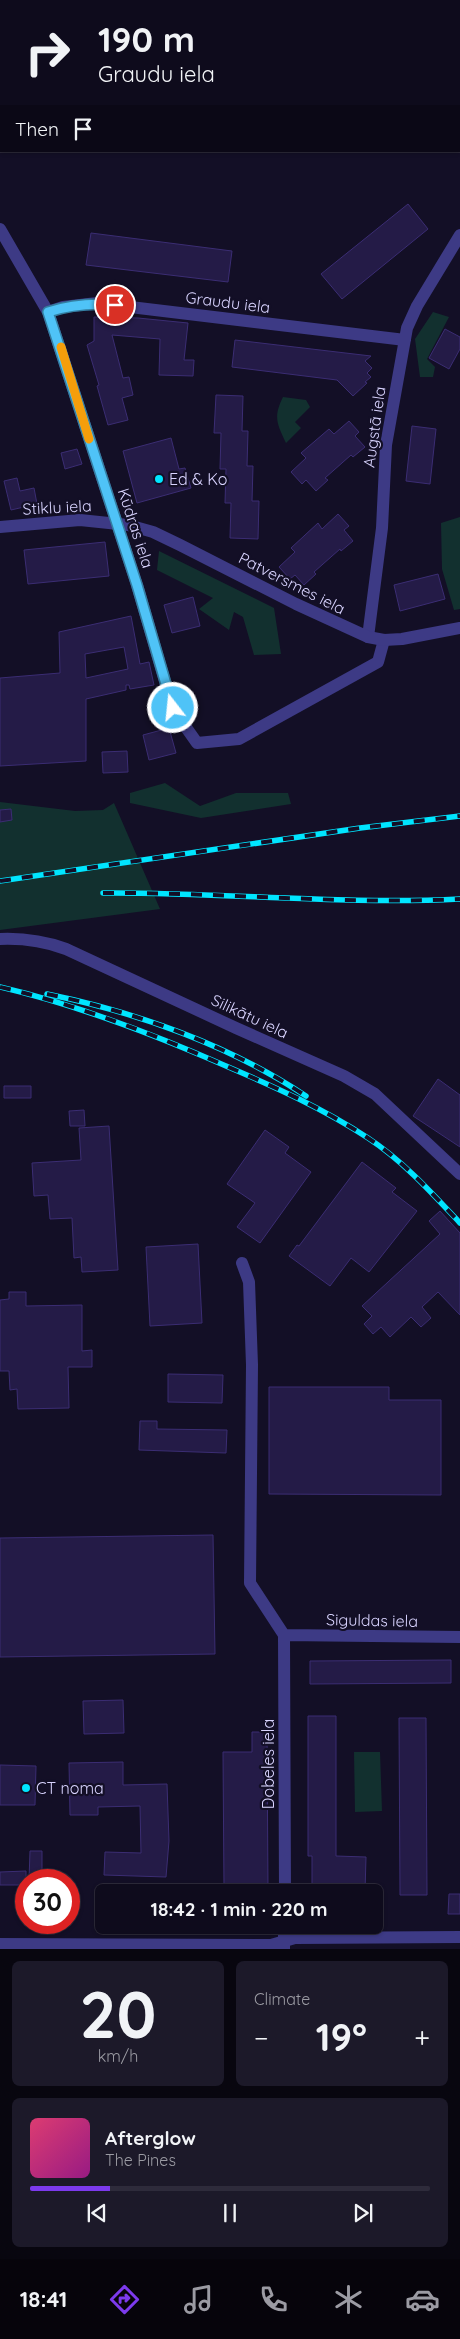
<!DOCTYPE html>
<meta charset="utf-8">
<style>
body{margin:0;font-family:Quicksand,sans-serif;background:#1c1929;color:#f1f3f6;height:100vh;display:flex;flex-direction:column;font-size:19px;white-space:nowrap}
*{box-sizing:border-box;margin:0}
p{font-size:16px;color:#9b9ba3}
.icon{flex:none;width:28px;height:28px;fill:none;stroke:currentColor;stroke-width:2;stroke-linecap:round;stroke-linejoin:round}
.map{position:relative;height:1949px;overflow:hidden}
.details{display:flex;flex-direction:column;gap:12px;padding:12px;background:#08060f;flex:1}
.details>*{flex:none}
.banner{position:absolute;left:0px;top:0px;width:460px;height:152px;box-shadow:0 1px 4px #0004,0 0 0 1px #2e2b3b;background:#0e0b1c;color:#f1f3f6;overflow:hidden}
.speed{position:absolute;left:15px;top:1869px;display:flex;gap:10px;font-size:25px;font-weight:700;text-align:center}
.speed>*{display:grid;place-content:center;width:65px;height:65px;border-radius:50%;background:#0e0b1c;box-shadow:0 1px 4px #0004,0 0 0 1px #2e2b3b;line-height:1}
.speed .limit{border:8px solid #d22;background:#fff;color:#111}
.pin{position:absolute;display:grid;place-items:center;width:42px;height:42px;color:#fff;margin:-21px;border:2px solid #fff;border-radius:50%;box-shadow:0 1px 5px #0007}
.me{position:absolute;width:55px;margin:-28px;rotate:344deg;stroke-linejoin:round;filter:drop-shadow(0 0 4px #0008)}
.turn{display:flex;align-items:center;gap:18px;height:105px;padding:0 15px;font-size:22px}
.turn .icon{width:65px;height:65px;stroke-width:2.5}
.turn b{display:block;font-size:35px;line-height:42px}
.then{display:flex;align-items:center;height:48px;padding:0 15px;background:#0003;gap:10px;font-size:19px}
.big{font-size:38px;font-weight:800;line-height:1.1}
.details .widget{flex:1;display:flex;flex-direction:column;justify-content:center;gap:8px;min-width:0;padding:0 18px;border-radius:8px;background:#1c1929}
.details .dial{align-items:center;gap:0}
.dial b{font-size:65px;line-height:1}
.song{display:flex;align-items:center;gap:15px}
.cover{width:60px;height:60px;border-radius:8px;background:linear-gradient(135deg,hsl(340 70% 55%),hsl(310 70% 35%))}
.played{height:5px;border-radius:2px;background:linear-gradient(90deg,#7c3aed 20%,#2e2b3b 20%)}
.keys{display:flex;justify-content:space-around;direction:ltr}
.heat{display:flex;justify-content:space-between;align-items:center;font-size:28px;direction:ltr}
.details .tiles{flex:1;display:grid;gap:12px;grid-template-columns:1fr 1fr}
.widget:last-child{grid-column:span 2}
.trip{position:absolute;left:95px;top:1884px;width:288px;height:50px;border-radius:8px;background:#0e0b1c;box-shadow:0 1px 4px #0004,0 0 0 1px #2e2b3b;font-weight:800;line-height:50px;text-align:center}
.dock{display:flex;height:80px;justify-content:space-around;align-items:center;background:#06040b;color:#9b9ba3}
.dock .icon{width:35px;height:35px}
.dock .current{color:#7c3aed}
.dock b{font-size:22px;color:#f1f3f6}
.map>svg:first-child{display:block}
</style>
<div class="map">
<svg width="460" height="1949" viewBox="0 0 460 1949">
<rect width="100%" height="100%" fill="#130f26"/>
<path fill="#12302f" d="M0,0H460V46L459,1H1V51Z
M433,312L449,317L427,359L435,367L433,377H420L415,339Z
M283,397L306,400L310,407L295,422L301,428L286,443C277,424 273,417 283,397Z
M460,517V609L454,610L442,569L441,523Z
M159,551L274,608L281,654L254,655L243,617L234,612L229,630L199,609L213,598L157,570Z
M165,783L200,806L236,793H288L291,804L201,818L130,803V793Z
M0,802L75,811L103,810L114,803L160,909L0,930Z
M354,1752H380L382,1811L355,1812Z"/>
<path fill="#241b47" stroke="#3b2d73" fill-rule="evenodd" d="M408,204L428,229L342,299L321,274Z
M91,233L232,251L228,282L86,265Z
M94,317L138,318L188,323L184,360H194L193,376L159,375L160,339L112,335L123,378L129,377L133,395L122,398L128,420L108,425L97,386L99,385L87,345L94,341Z
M445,329L460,337V349L449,369L429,358Z
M235,340L371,356L365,361L372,368L367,373L371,377L365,382L367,383L353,396L337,380L232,367Z
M216,395L243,396L242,431H248L247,466H253L252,501H259L258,539L230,538L231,503H225L226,469H220L221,433H214Z
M349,421L359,432L355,436L365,447L353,457L351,455L325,478L328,480L316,491L306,480L302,484L291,472L306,458L301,453L329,429L334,434Z
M412,426L436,429L430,484L406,481Z
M171,438L179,469L185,468L191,488L137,503L123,451Z
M77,449L82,464L65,469L61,453Z
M17,478L20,491L34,488L37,504L11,510L4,481Z
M338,514L349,526L344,530L353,541L341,551L340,549L314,572L316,574L304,585L295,575L290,579L279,567L295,552L291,548L318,523L322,529Z
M105,542L109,576L28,584L24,550Z
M438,574L445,599L400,611L394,585Z
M193,597L200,626L172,633L164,605Z
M131,616L140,664L149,662L154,685L130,689L129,685H126V690L86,699V761L0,766V678L60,673L59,632ZM124,647L128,669L86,678L85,654Z
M169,728L176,753L149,760L143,735Z
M127,751L128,772L103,773L102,752Z
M11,809L12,820L0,822V810Z
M438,1079L460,1095V1147L413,1116Z
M4,1086H31V1098H4Z
M84,1110L85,1126H70L69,1111Z
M109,1126L118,1270L82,1272L81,1257L74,1258L72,1218L50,1219L48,1195L34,1196L32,1163L81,1160L79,1128Z
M265,1130L289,1147L285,1153L311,1172L260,1243L237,1227L255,1203L227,1184Z
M362,1162L396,1188L392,1192L417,1211L369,1272L351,1258L330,1286L289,1256L297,1245L299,1246Z
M440,1211L460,1233V1315L438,1292L422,1307L431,1318L421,1327L411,1317L390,1337L381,1327L373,1334L364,1324L372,1316L362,1306L440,1234L429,1221Z
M198,1244L202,1323L150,1326L146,1247Z
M9,1292H26V1306L82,1305V1351L92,1350V1367H68L69,1408L18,1409L17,1389L10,1390L9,1371H0V1300L9,1299Z
M168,1374L223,1375L222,1403L168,1402Z
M269,1387H389V1400H441V1495L269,1494Z
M140,1421H157V1429L227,1430L226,1453L139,1450Z
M213,1535L215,1654L0,1657V1538Z
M451,1660V1683L310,1684V1661Z
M123,1700L124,1733L84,1734L83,1701Z
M308,1716H336V1856L366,1857L365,1892H312V1856H308Z
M399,1718H426L427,1895H400Z
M252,1732H267L268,1892H238L237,1888H224L223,1752H252Z
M123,1762V1785L167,1784L169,1841L166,1877L104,1875L105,1852L141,1853L140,1806L98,1807V1815H70L69,1763Z
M0,1765L36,1766L35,1805H0Z
M30,1851H42V1880H29Z
M26,1871V1885H0V1872Z
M449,1894H460V1914H448Z"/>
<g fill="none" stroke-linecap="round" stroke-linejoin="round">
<path stroke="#3d3a85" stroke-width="12" d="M0,229L48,312L137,585L173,709L197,743L239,739L378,662L384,640
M48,312L63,307L97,303L405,340
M368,637L382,528L386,445L407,328L417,306L460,235
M0,939C24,938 44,941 66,949L236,1028L344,1076L375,1094L460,1174
M242,1263L249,1282L252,1365L250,1583L284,1635
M284,1635L285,1892
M284,1635L460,1637
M0,1944L271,1945L295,1938L460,1937
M284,1949V1925"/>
<path stroke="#3d3a85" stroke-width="12" d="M0,527L80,520L128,525L153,532L180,545L296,604L368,637L384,640L402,639L460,628"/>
<g stroke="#00e5ff" stroke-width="5.5">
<path id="rail" d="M0,881L360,828L460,816
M103,893C222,892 341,905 460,899
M0,987C78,1005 153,1034 226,1066C275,1087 324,1109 368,1138C403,1161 431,1192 460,1223
M47,994C136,1012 229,1045 306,1096"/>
</g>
<use href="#rail" stroke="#130f26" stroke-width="4" stroke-dasharray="11" stroke-linecap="butt"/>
</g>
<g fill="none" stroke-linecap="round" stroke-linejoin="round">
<g stroke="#337fa1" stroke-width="12">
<path id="route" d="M115,305C92,303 70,305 48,312L137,585L173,708"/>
</g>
<use href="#route" stroke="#4fc3f7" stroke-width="9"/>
<path stroke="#f59e0b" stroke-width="9" d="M61,347L89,439"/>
</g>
<g fill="#00e5ff" stroke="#130f26" stroke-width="2">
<circle cx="159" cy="479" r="5"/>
<circle cx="26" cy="1788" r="5"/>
</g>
<g text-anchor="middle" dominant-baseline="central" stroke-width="4.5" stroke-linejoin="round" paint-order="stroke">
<g font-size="16" fill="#d9d4ff" stroke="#130f26">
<text transform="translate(228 302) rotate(7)">Graudu iela</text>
<text transform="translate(374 427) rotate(-82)">Augstā iela</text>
<text transform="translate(57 507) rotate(-3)">Stiklu iela</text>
<text transform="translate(136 528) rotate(72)">Kūdras iela</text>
<text transform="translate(292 583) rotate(27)">Patversmes iela</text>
<text transform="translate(250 1016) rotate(25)">Silikātu iela</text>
<text transform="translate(372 1620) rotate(1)">Siguldas iela</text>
<text transform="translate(268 1764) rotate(-90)">Dobeles iela</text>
</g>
<g font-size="16" fill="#d9d4ff" stroke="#130f26" text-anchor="start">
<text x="169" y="479">Ed &amp; Ko</text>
<text x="36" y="1788">CT noma</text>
</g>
</g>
</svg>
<div class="speed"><div class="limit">30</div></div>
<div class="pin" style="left:115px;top:305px;background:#d93025"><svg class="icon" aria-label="arrive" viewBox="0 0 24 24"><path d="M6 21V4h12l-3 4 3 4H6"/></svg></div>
<svg class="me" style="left:173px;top:708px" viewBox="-20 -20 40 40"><circle r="17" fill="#4fc3f7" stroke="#fff" stroke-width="3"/><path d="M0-11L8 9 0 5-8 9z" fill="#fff"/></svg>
<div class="trip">18:42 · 1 min · 220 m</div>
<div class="banner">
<div class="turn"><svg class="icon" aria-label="right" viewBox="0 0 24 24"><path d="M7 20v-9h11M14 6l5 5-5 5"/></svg><div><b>190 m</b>Graudu iela</div></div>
<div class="then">Then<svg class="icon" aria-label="arrive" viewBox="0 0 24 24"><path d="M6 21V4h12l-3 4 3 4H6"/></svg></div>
</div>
</div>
<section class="details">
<div class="tiles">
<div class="widget dial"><b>20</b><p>km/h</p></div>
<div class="widget"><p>Climate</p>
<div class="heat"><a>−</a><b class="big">19°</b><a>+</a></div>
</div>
<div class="widget">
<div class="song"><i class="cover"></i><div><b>Afterglow</b><p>The Pines</p></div></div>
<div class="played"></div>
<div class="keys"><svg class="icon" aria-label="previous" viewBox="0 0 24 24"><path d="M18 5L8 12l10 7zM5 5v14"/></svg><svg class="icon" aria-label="pause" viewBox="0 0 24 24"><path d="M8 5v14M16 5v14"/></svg><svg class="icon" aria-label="next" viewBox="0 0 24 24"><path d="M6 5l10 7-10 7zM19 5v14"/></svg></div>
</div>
</div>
</section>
<nav class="dock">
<b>18:41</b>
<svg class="icon current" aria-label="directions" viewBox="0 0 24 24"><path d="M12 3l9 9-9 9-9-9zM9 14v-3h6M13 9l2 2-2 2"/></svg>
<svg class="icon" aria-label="music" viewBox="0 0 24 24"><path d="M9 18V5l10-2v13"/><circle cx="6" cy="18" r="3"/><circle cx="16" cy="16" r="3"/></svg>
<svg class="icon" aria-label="phone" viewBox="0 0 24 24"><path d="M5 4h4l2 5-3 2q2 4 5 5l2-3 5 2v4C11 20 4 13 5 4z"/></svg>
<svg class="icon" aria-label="climate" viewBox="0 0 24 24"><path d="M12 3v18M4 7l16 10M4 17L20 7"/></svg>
<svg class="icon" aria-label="car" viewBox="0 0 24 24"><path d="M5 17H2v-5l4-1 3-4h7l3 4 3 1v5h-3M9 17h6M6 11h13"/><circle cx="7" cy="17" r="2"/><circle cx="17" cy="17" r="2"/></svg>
</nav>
